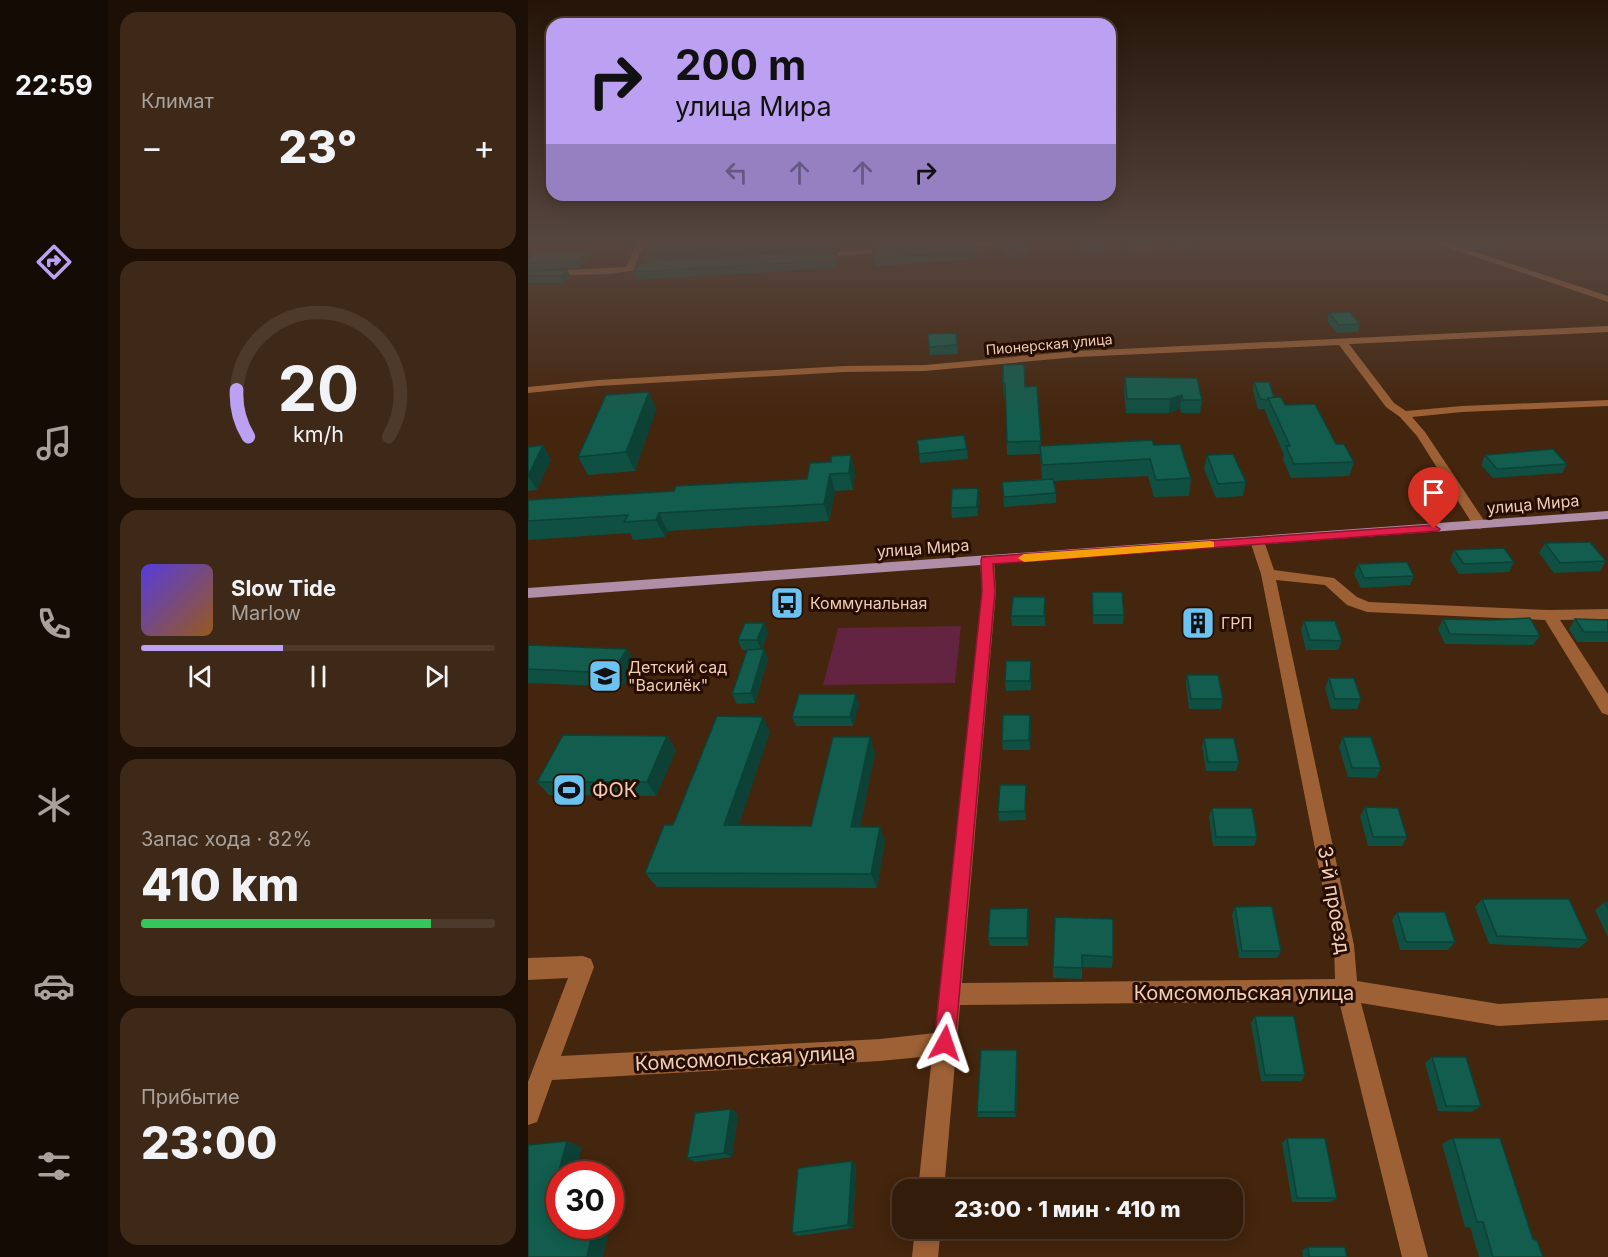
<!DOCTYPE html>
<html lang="ru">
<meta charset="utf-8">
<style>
body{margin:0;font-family:Inter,sans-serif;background:#3e2918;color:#f1f3f6;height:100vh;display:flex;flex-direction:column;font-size:22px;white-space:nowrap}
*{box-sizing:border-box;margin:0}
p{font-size:20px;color:#a9a19c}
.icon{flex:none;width:33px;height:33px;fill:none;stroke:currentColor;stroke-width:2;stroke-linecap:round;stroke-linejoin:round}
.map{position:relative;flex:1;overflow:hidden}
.details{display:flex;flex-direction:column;gap:12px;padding:12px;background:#1c0f06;width:420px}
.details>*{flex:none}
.top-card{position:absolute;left:18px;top:18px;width:570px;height:183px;border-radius:18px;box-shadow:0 3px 15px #0003,0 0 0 2px #4e3a2b;background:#bca0f2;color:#111;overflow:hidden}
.speed{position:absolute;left:18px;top:1161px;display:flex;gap:12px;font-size:30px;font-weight:700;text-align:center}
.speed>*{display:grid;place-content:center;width:78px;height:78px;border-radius:50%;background:#331c0a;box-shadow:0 3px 15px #0003,0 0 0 2px #4e3a2b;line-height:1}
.speed .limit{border:9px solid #d22;background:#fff;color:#111}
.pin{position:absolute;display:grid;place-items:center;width:51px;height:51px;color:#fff;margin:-62px -26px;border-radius:50% 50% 50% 0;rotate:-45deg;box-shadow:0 0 6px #0007}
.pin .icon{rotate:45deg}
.me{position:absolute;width:66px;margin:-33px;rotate:5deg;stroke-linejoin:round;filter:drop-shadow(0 0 4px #0008)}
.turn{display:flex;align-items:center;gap:21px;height:126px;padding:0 30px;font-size:27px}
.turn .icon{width:78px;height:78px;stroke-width:2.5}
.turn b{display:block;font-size:42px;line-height:51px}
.lanes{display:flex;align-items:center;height:57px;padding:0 30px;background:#0003;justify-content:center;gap:30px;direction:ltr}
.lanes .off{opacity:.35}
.big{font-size:45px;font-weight:800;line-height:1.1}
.details .tile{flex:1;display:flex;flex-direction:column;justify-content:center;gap:9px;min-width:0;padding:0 21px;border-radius:18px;background:#3e2918}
.details .dial{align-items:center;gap:0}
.dial svg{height:156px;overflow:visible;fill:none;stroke:#4e3a2b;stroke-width:7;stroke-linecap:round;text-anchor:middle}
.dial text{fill:#f1f3f6;stroke:none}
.song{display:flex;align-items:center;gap:18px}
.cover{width:72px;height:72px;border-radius:9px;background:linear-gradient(135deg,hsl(250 70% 55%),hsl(30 70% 35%))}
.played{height:6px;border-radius:3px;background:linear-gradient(90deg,#bca0f2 40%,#4e3a2b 40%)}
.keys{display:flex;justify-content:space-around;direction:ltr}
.heat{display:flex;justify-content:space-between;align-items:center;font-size:33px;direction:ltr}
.charge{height:9px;border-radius:4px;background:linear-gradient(90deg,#34c759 82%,#4e3a2b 0)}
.trip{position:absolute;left:364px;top:1179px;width:351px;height:60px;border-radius:18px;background:#331c0a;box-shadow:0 3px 15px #0003,0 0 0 2px #4e3a2b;font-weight:800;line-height:60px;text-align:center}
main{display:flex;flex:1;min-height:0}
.menu{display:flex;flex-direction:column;width:108px;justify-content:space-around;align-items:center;background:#140b04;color:#a9a19c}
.menu .icon{width:42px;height:42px}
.menu .on{color:#bca0f2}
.menu b{font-size:27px;color:#f1f3f6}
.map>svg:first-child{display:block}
</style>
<main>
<nav class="menu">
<b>22:59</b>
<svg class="icon on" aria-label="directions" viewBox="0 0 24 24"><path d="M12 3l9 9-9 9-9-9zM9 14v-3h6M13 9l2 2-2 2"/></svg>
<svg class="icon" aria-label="music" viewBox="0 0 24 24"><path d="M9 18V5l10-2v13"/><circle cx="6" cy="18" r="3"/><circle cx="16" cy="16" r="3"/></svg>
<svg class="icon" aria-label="phone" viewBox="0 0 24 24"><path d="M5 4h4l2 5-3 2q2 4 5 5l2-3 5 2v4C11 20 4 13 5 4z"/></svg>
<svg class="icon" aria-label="climate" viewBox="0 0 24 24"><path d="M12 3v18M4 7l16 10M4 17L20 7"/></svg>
<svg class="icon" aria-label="car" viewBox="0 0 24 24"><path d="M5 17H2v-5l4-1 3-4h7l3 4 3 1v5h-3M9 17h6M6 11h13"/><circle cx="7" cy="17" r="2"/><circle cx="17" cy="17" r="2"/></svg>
<svg class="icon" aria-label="filters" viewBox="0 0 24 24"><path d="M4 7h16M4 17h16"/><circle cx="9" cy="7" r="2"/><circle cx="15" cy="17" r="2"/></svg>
</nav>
<section class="details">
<div class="tile"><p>Климат</p>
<div class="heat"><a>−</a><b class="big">23°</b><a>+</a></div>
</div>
<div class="tile dial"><svg viewBox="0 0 100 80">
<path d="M14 69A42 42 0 1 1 86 69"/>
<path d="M14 69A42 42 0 0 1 8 45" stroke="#bca0f2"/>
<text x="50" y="56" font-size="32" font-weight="700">20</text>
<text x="50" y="72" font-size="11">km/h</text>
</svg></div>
<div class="tile">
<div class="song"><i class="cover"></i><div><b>Slow Tide</b><p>Marlow</p></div></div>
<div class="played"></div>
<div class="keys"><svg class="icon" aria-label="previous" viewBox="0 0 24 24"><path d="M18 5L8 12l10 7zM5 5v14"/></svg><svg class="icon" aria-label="pause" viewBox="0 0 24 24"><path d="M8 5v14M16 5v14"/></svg><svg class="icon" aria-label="next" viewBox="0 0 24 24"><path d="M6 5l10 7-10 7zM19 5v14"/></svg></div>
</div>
<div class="tile"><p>Запас хода · 82%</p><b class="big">410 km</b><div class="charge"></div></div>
<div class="tile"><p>Прибытие</p><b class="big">23:00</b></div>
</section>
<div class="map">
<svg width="1080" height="1257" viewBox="0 0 1080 1257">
<rect width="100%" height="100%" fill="#44250d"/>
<path fill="#622440" d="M433,626L427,683L295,685L310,628Z"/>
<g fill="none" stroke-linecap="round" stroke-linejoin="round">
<path fill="#9e6135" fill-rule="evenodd" d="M108,241H116L107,266L128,263H131V267L81,274L0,276V272L99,267Z
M469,241H506L427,249L423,247L427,245Z
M901,241H914L1080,296V302Z
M364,248L368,250L367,252L290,257L286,255L290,253Z
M1080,326V332L821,344L866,403L878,411L934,406L1080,400V406L934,412L884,417L897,432L959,525L952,529L947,528L889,436L872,417L858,407L811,345L549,357L397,371L316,372L70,386L0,393V387L70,380L316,366L397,365L549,351Z
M729,537L736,541L746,570L806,578L829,597L841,602L1021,610L1080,609V619L1032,620L1080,694V715L1074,713L1017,620L839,612L819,605L797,585L748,580L826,945L829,981L971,1004L1080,998V1020L971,1026L833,1003L900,1257H874L811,1001L432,1005L416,1190H390L404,1056L352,1061L24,1080L9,1122L0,1125V1082L40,978L0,980V958L55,956L63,959L66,967L33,1056L352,1039L407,1033L454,591L452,560L459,555L466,560L468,591L434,983L807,979L806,945L733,574L722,541Z
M387,1228H413L410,1257H384Z"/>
<path fill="#b18ea8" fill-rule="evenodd" d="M1080,511V519L0,598V588Z"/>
</g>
<path fill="#0f5042" d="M311,241V248L267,251L310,256L309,268L109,280L105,272L118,262L116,255Z
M346,241H419L346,246Z
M475,241H496L498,248L499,255L479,257Z
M555,241H574L576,245V252L559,253Z
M599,241H620V249L604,250Z
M642,241H663L662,247L647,248Z
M922,241H991L953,252Z
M449,252V259L347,266L345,258Z
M0,259H62L52,268L0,270Z
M0,271L43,277L36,283H0Z
M801,313L832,324L830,332L809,333L799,321Z
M428,333L430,354L402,355L401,347Z
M597,377L674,400L672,413H654L652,409L641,413H598L596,391Z
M726,382L808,444L826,462L821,476L763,478L755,460L756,455L737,411V409H730L725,391Z
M475,384L497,387L509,386L513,446L626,445L663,478L661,496L626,497L620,476L526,481L528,493V503L476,507L474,482L514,479L512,454L479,455L478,396H476Z
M121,392L128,410L107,471L60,475L50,457Z
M0,447L23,459L9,490L0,491Z
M439,449L440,459L392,463L391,454Z
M679,455L718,482L715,496L688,498L676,469Z
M957,455L1039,464L1034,473L965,478L953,465Z
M282,463L327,472L325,490L307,491L301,521L140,531L137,537L105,540L102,533L0,540V500L146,491L279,479Z
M451,497L450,516L424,518L423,508Z
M1017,543L1078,561L1072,571L1026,573L1011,553Z
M926,550L986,562L981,572L931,574L922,560Z
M830,564L886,576L882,585L833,588L826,574Z
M564,592L596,615L595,624H565Z
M517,597V626H484L483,616Z
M915,619L1012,636L1005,645L917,644L910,629Z
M1047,619L1080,620V642H1049L1041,629Z
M776,621L814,641L810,650H778L773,630Z
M236,623L240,633L234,649H236L240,659L227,703L209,704L204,694L219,650H214L210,640Z
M0,645L99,649L108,663L94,687L0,683Z
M503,661V690L478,691L477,681Z
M659,675L695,699L693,709H661L658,684Z
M801,678L833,699L829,709H803L797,688Z
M328,694L331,704L325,726H268L264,717Z
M503,725L502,750H475L474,741Z
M242,732L210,825L283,826L342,737L347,753L332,827L357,841L349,888L129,887L117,873L145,825Z
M139,736L148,750L128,796L21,795L9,782Z
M815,737L853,768L848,778L820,777L811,747Z
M676,738L711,762L708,771H678L674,747Z
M498,795V820L471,821L470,812Z
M837,807L879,837L874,846H840L832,816Z
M684,808L729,837L726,846H685L681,817Z
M954,899L1060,940L1051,948L961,944L947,907Z
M1077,902H1080V937L1067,910Z
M707,907L753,951L749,958H711L704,915Z
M869,912L927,942L920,950H872L864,920Z
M501,917L500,946H462L460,938Z
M527,917L585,957L584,968L554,967V979L525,978V967Z
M727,1016L777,1075L773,1081H733L723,1023Z
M489,1050L490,1056L488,1117H450L449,1112Z
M904,1057L953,1106L944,1112L910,1111L897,1063Z
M203,1109L210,1114L204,1157L167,1162L159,1158Z
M759,1138L809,1198L803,1202H764L754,1143Z
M925,1138L1005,1239L1015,1257H951L942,1227H937L914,1144Z
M324,1161L328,1165L325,1228L270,1236L264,1233Z
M430,1228H489V1231H432Z
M780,1247L819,1257H775L774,1250Z"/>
<path fill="#0d4136" d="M960,241H991L953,252L956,242Z
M308,249L310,256L309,268L307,260Z
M59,252L62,259L52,268L49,261Z
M39,270L43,277L36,283L33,276Z
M121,392L128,410L107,471L98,452Z
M654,395L652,409L641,413L642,399Z
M15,445L23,459L9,490L0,476Z
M323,455L327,472L325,490L321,473Z
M302,474L307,491L301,521L296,504Z
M450,488L451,497L450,516L449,507Z
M131,513L140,531L137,537L128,520Z
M236,623L240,633L233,650L229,640Z
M99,649L108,663L94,687L84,673Z
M236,649L240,659L227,703L223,693Z
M328,694L331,704L325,726L322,717Z
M502,715L503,725L502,750L501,740Z
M235,717L242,732L206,840L196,825Z
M139,736L148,750L128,796L119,782Z
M342,737L347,753L329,841L323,827Z
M498,785V820L497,811Z
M352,827L357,841L349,888L343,874Z
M500,908L501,917L500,946L499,938Z
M489,1050L490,1056L488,1117L487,1112Z
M203,1109L210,1114L204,1157L196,1153Z
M39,1141L54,1147L47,1174H32V1206L22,1203Z
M324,1161L328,1165L325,1228L320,1225Z
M82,1199L88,1201L75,1257H59L66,1226H82Z"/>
<path fill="#125d4d" stroke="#0d4136" stroke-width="1.5" d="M128,241H308L116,255L123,242Z
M420,241H446L449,252L345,258V246Z
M476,241H496L498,248L478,249Z
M558,241H574L576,245H559Z
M603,241H620L621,243H604Z
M308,249L307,260L105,272L110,264L131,260Z
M59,252L49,261L0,263V259L7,253Z
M39,270L33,276H0V271Z
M822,312L832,324L811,325L801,313Z
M428,333L429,345L401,347L400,334Z
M496,364L497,387L509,386L513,441L479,442L477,384H475V365Z
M597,377L669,378L674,400H655L654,395L642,399H599Z
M726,382H741L746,397L740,398L739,400L732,399Z
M121,392L98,452L50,457L78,395Z
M753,397L757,405L787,404L808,444H816L826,462L766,464L758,446H762L740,398Z
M436,435L439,449L391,454L389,440Z
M624,440L626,445L652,444L663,478L628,480L622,459L514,465L512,446Z
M15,445L0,476V447Z
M1025,449L1039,464L969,469L957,455Z
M705,454L718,482L690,484L679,455Z
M323,455L321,473L302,474L296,504L131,513L128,520L96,522L100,515L0,521V500L146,491L148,486L279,479L282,463L303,462V456Z
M525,479L528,493L476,497L474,482Z
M450,488L449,507L423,508L424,489Z
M1062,542L1078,561L1032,563L1017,543Z
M976,548L986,562L936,564L926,550Z
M879,562L886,576L836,578L830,564Z
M564,592H594L596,615H565Z
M485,597H517L516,616H483Z
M1002,618L1012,636L922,634L915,619L962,620Z
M1047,619L1080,620V632H1056Z
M776,621H807L814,641L782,640Z
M217,623H236L229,640H210Z
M0,645L99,649L84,673L0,669Z
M236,649L223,693L204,694L219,650Z
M478,661H503L502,681H477Z
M659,675H690L695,699H663Z
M801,678H826L833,699H807Z
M271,694H328L322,717H264Z
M475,715H502L501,740L474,741Z
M189,716L235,717L196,825L283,826L305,737H342L323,827H352L343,874L117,873L136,825H145Z
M35,735L139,736L119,782H9Z
M815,737H843L853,768H824Z
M676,738H706L711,762H680Z
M472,785H498L497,811L470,812Z
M837,807L870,808L879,837H845Z
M684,808H724L729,837H688Z
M954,899H1041L1060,940L969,936Z
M1077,902H1080V909Z
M744,906L753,951H714L707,907Z
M500,908L499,938H460L462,909Z
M869,912H917L927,942H878Z
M527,917L585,919V957L554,955V968L525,967Z
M727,1016H766L777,1075H737Z
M453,1050H489L487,1112H449Z
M904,1057H938L953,1106H918Z
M203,1109L196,1153L159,1158L167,1113Z
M759,1138H797L809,1198H769Z
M925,1138H972L1005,1239L1009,1240L1015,1257H965L955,1222H949Z
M39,1141L22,1203L32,1201V1226H66L59,1257H0V1145Z
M324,1161L320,1225L264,1233L270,1168Z
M433,1182L490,1183L489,1190H433Z
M780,1247H817L819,1257H781Z"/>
<linearGradient id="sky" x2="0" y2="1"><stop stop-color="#251407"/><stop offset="0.58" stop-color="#564640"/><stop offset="1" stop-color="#564640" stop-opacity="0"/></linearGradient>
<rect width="1080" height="417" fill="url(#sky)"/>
<path fill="#e11d48" stroke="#92132f" stroke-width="1.5" d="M906,525L912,529L910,531L465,564L467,591L427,1043L424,1051L417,1054L409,1051L406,1043L454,591L453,560L454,557Z"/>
<path fill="#f59e0b" d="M682,541L686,542V547L496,562L490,558L496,554Z"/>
<defs>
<g id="bus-square" transform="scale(1.725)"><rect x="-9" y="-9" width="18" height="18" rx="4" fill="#6cc3f2" stroke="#260e00"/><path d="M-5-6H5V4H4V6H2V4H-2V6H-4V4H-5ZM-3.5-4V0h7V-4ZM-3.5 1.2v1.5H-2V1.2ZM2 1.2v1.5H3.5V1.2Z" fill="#111"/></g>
<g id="building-square" transform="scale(1.725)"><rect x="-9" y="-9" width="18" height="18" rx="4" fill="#6cc3f2" stroke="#260e00"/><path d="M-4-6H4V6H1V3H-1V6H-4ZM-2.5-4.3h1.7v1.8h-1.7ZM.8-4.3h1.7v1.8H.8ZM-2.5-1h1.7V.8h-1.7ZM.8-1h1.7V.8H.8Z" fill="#111"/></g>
<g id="school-square" transform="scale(1.725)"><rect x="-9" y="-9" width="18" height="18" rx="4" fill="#6cc3f2" stroke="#260e00"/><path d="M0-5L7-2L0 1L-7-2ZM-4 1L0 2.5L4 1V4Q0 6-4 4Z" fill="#111"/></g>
<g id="stadium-square" transform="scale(1.725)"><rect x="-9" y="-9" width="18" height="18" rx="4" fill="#6cc3f2" stroke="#260e00"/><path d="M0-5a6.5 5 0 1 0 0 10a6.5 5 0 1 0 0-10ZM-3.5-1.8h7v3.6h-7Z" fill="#111"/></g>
</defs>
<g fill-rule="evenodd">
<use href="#bus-square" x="259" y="603"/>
<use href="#building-square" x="670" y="623"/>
<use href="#school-square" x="77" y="676"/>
<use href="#stadium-square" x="41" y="790"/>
</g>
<g text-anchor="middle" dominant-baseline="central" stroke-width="6" stroke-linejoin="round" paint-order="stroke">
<g font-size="14" fill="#f0cdb7" stroke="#260e00">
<text transform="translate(521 344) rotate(-5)">Пионерская улица</text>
</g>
<g font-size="16" fill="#f0cdb7" stroke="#260e00">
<text transform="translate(1005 504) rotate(-5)">улица Мира</text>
<text transform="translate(395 548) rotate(-4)">улица Мира</text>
</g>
<g font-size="16" fill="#f0cdb7" stroke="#260e00" text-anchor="start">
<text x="282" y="603">Коммунальная</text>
<text x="693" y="623">ГРП</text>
<text x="100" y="667">Детский сад<tspan x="100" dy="18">"Василёк"</tspan></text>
</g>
<g font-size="20" fill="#f0cdb7" stroke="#260e00" text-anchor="start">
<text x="64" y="790">ФОК</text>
</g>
<g font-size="20" fill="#f0cdb7" stroke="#260e00">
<text transform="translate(806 900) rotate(80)">3-й проезд</text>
<text x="716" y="993">Комсомольская улица</text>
<text transform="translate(217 1058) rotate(-3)">Комсомольская улица</text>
</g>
</g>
</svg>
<div class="speed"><div class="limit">30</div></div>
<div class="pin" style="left:906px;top:529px;background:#d93025"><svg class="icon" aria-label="arrive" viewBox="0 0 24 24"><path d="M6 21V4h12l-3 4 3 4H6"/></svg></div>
<svg class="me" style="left:417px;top:1043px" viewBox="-20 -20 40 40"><path d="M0-17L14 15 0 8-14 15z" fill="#e11d48" stroke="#fff" stroke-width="4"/></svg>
<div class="trip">23:00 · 1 мин · 410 m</div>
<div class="top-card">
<div class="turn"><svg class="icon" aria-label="right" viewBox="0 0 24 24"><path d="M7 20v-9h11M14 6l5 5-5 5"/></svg><div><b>200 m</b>улица Мира</div></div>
<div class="lanes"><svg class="icon off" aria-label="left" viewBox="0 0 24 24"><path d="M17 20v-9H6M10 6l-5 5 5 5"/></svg><svg class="icon off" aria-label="ahead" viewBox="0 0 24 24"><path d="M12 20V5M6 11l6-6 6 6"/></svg><svg class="icon off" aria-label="ahead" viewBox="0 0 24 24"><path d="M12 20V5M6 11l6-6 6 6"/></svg><svg class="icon" aria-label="right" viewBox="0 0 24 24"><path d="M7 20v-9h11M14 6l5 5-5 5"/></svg></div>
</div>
</div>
</main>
